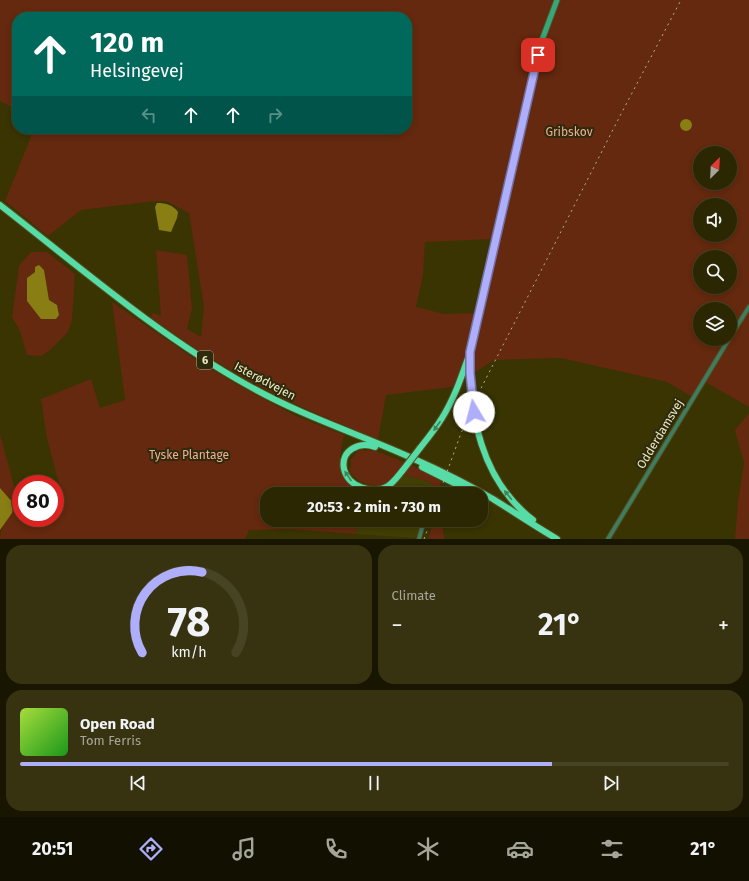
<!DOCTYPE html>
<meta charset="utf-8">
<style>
body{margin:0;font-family:"Fira Sans",sans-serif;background:#373311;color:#f1f3f6;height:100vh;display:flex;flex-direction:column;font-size:15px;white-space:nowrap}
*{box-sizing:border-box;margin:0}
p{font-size:13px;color:#a6a599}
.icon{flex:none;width:22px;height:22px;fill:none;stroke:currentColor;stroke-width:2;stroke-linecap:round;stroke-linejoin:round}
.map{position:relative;height:539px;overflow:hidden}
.side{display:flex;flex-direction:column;gap:6px;padding:6px;background:#181501;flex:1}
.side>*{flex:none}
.guide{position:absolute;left:12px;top:12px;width:400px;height:122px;border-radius:16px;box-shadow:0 2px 6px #0003,0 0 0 1px #474424;background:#00695c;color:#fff;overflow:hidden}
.needle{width:26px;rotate:24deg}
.buttons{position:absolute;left:693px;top:146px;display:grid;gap:8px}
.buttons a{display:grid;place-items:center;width:44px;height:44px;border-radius:50%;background:#2b2702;box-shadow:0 2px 6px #0003,0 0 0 1px #474424;font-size:20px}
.speed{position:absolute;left:12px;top:475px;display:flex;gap:8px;font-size:20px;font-weight:700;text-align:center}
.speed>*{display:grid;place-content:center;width:52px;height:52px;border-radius:50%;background:#2b2702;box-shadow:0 2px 6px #0003,0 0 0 1px #474424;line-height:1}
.speed .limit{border:6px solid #d22;background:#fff;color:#111}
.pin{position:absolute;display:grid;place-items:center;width:34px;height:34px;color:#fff;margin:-17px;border-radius:8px;box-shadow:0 2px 6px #0006}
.me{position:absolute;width:44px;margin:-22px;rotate:352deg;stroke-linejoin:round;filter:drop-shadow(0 0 3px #0008)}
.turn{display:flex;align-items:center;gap:14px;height:84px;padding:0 12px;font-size:18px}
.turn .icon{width:52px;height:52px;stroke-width:2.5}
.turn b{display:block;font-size:28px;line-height:34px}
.lanes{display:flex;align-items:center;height:38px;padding:0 12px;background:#0003;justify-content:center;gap:20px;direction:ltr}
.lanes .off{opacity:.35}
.big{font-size:30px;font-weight:700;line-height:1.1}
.side .card{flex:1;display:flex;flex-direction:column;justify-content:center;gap:6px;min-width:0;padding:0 14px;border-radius:16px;background:#373311}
.side .dial{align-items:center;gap:0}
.dial svg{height:104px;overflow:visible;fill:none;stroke:#474424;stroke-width:7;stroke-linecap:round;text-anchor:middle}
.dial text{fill:#f1f3f6;stroke:none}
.song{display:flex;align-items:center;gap:12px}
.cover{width:48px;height:48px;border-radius:6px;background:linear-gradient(135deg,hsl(80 70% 55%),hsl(120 70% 35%))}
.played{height:4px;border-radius:2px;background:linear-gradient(90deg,#aeaefb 75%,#474424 75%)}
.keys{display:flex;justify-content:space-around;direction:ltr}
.heat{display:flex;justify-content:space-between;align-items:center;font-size:22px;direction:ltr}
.side .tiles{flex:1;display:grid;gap:6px;grid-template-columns:1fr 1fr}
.card:last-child{grid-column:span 2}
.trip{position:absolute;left:260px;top:487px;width:228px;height:40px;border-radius:16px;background:#2b2702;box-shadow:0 2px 6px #0003,0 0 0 1px #474424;font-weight:700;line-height:40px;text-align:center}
.tab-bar{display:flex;height:64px;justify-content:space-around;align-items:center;background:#111001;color:#a6a599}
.tab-bar .icon{width:28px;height:28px}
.tab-bar .active{color:#aeaefb}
.tab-bar b{font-size:18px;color:#f1f3f6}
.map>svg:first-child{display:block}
</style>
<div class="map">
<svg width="749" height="539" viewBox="0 0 749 539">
<rect width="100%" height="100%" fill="#393402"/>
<path fill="#423e05" d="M404,475L430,482L434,486L433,494H364L384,491Z
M358,520H422L416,538L355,534Z"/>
<path fill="#64290e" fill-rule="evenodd" d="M0,0H749V407L702,380L691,396L667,382L561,358L494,360L452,387L386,395L378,439C329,419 279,399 234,372C205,356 177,336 150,317L153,313L161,316L156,250L187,255L192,308L187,329L201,337L204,307L189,213L166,201H155L81,210L48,236L5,201L34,129H407V17H17V110L0,101ZM700,153H730V183H700ZM700,205H730V235H700ZM492,239L475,313L444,314L416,307L423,275L425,242ZM700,257H730V287H700ZM700,309H730V339H700Z
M31,252H47L75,274L72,320L68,332L49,351L41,356L27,355L20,331L12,317L19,266ZM44,270L49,300L57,305L59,315L56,319L27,278L35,272Z
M112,302L199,362L245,389L296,416L344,435L340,456V469L345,477L353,488L364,494H267V520H358L355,534L289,529L249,530L245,539H0C0,524 10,518 14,504L0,488V434L18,501L21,500V518H55V490L60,488L47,438L41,399L91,379L100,408L125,400Z
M749,413V539H735L738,501L744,463L735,430Z
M359,450L376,451L406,463C402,468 398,474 394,478C379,491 361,486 350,472L351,459Z
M412,465L442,479L437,494H433L434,486L430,482L404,475Z
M434,520H442L444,539H428Z"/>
<path fill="#897e13" d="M680 125a6 6 0 1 1 12 0a6 6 0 1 1-12 0Z
M157,203C166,203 173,205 178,212L177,218L171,232L159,230L155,207Z
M39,265L44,270L49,300L57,305L59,315L56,319H41L27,301V278L35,272V267Z
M0,488L14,504L12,513L0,530Z"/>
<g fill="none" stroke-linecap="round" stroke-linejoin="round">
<g stroke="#565120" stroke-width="5.5">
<path id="street" d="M730,337L749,307
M419,539L424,520
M608,539L729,339"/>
</g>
<g stroke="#565120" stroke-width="7">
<path id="secondary" d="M470,352L535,66L542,40L557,0"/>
</g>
<g stroke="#565120" stroke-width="8">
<path id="highway" d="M0,205C81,268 159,336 249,386C302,416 359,434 414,459C441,471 467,484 493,499C514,512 535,526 557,539
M470,352C469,415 481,480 533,520
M375,447C360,441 340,450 344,469C348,487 373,495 388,486C394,482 398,476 403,470
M420,448C428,438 436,428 442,418C454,399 461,378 468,358
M422,467L474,493"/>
</g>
<use href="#street" stroke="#3d7d62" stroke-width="3.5"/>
<use href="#secondary" stroke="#36a77b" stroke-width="5"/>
<use href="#highway" stroke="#56dda7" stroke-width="6"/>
<path stroke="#b5b185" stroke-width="1" stroke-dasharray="2 4" stroke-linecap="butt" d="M439,494L460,436L473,404L621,114L681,0
M424,539L431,520"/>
<g stroke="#565120" stroke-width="8" stroke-linecap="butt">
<path id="highway-bridge" d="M403,470L420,448"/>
</g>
<use href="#highway-bridge" stroke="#56dda7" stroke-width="6"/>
</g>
<defs><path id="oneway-solid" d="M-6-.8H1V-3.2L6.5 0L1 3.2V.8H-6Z"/></defs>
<g fill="#42845a">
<use href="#oneway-solid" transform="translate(437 426) rotate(125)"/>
<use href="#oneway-solid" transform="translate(348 476) rotate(-124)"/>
<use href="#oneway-solid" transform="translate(508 495) rotate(-129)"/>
</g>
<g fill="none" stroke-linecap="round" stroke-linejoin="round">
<g stroke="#7171a3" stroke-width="10">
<path id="route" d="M474,412L470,373V352L538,55"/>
</g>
<use href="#route" stroke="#aeaefb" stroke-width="7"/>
</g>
<g text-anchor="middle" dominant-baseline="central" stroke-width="4" stroke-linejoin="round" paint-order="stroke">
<rect fill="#2d2a0e" stroke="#b3b08a" stroke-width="1" x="197" y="351" width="16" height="18" rx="3"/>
<g font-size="11" font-weight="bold" fill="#ece9bf">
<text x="205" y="360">6</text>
</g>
<g font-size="12" fill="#f1ad91" stroke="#2d2a0e">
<text x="569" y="132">Gribskov</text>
<text x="189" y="455">Tyske Plantage</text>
</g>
<g font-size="12" fill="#ece9bf" stroke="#2d2a0e">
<text transform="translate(265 381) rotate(28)">Isterødvejen</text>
<text transform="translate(660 434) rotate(-59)">Odderdamsvej</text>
</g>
</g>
</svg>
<div class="buttons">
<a><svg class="needle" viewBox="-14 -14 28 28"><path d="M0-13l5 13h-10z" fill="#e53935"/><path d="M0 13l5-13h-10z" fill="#a6a599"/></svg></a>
<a><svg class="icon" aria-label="sound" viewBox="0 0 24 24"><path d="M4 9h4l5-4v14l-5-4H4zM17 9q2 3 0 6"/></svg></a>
<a><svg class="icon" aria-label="search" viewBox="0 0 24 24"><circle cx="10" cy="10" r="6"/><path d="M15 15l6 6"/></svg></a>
<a><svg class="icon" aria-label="layers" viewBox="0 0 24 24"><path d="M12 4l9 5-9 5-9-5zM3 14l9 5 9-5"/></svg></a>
</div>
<div class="speed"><div class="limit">80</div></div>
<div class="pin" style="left:538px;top:55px;background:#d93025"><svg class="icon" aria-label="arrive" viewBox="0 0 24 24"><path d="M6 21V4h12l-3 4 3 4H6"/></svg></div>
<svg class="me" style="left:474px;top:412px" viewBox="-20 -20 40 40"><circle r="19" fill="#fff"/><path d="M0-13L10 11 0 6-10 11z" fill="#aeaefb"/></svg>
<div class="trip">20:53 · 2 min · 730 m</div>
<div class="guide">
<div class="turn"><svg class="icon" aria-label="ahead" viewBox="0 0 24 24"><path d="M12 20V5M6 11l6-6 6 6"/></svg><div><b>120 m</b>Helsingevej</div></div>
<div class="lanes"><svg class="icon off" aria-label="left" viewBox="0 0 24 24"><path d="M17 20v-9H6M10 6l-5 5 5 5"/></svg><svg class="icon" aria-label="ahead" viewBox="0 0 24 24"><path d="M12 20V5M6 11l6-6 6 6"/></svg><svg class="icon" aria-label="ahead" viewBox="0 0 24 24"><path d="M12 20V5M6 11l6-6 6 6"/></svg><svg class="icon off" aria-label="right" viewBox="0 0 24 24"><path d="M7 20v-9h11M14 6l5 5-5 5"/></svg></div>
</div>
</div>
<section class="side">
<div class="tiles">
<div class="card dial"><svg viewBox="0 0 100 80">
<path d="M14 69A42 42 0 1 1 86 69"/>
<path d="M14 69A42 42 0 0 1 60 7" stroke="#aeaefb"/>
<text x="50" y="56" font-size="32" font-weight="700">78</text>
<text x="50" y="72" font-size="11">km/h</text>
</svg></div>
<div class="card"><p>Climate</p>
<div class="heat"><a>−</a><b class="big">21°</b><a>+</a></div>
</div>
<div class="card">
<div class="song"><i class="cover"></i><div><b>Open Road</b><p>Tom Ferris</p></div></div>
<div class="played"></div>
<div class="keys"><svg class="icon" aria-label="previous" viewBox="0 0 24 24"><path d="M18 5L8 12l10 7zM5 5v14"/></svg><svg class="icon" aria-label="pause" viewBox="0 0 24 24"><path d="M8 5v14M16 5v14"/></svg><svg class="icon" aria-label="next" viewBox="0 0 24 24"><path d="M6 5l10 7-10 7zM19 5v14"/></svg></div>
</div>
</div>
</section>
<nav class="tab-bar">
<b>20:51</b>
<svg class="icon active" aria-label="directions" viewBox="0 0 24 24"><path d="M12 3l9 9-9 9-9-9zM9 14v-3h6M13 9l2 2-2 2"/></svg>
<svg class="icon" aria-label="music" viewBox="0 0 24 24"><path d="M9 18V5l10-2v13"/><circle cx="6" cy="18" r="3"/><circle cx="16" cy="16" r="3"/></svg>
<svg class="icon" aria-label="phone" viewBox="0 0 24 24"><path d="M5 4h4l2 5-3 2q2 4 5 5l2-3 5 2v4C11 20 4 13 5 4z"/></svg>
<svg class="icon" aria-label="climate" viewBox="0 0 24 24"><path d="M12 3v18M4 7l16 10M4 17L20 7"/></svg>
<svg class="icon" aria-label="car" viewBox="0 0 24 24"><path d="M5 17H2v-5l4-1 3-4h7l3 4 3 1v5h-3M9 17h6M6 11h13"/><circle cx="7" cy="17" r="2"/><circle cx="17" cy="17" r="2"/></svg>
<svg class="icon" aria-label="filters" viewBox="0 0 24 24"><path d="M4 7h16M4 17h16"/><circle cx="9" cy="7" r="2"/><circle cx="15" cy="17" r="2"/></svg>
<b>21°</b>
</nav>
